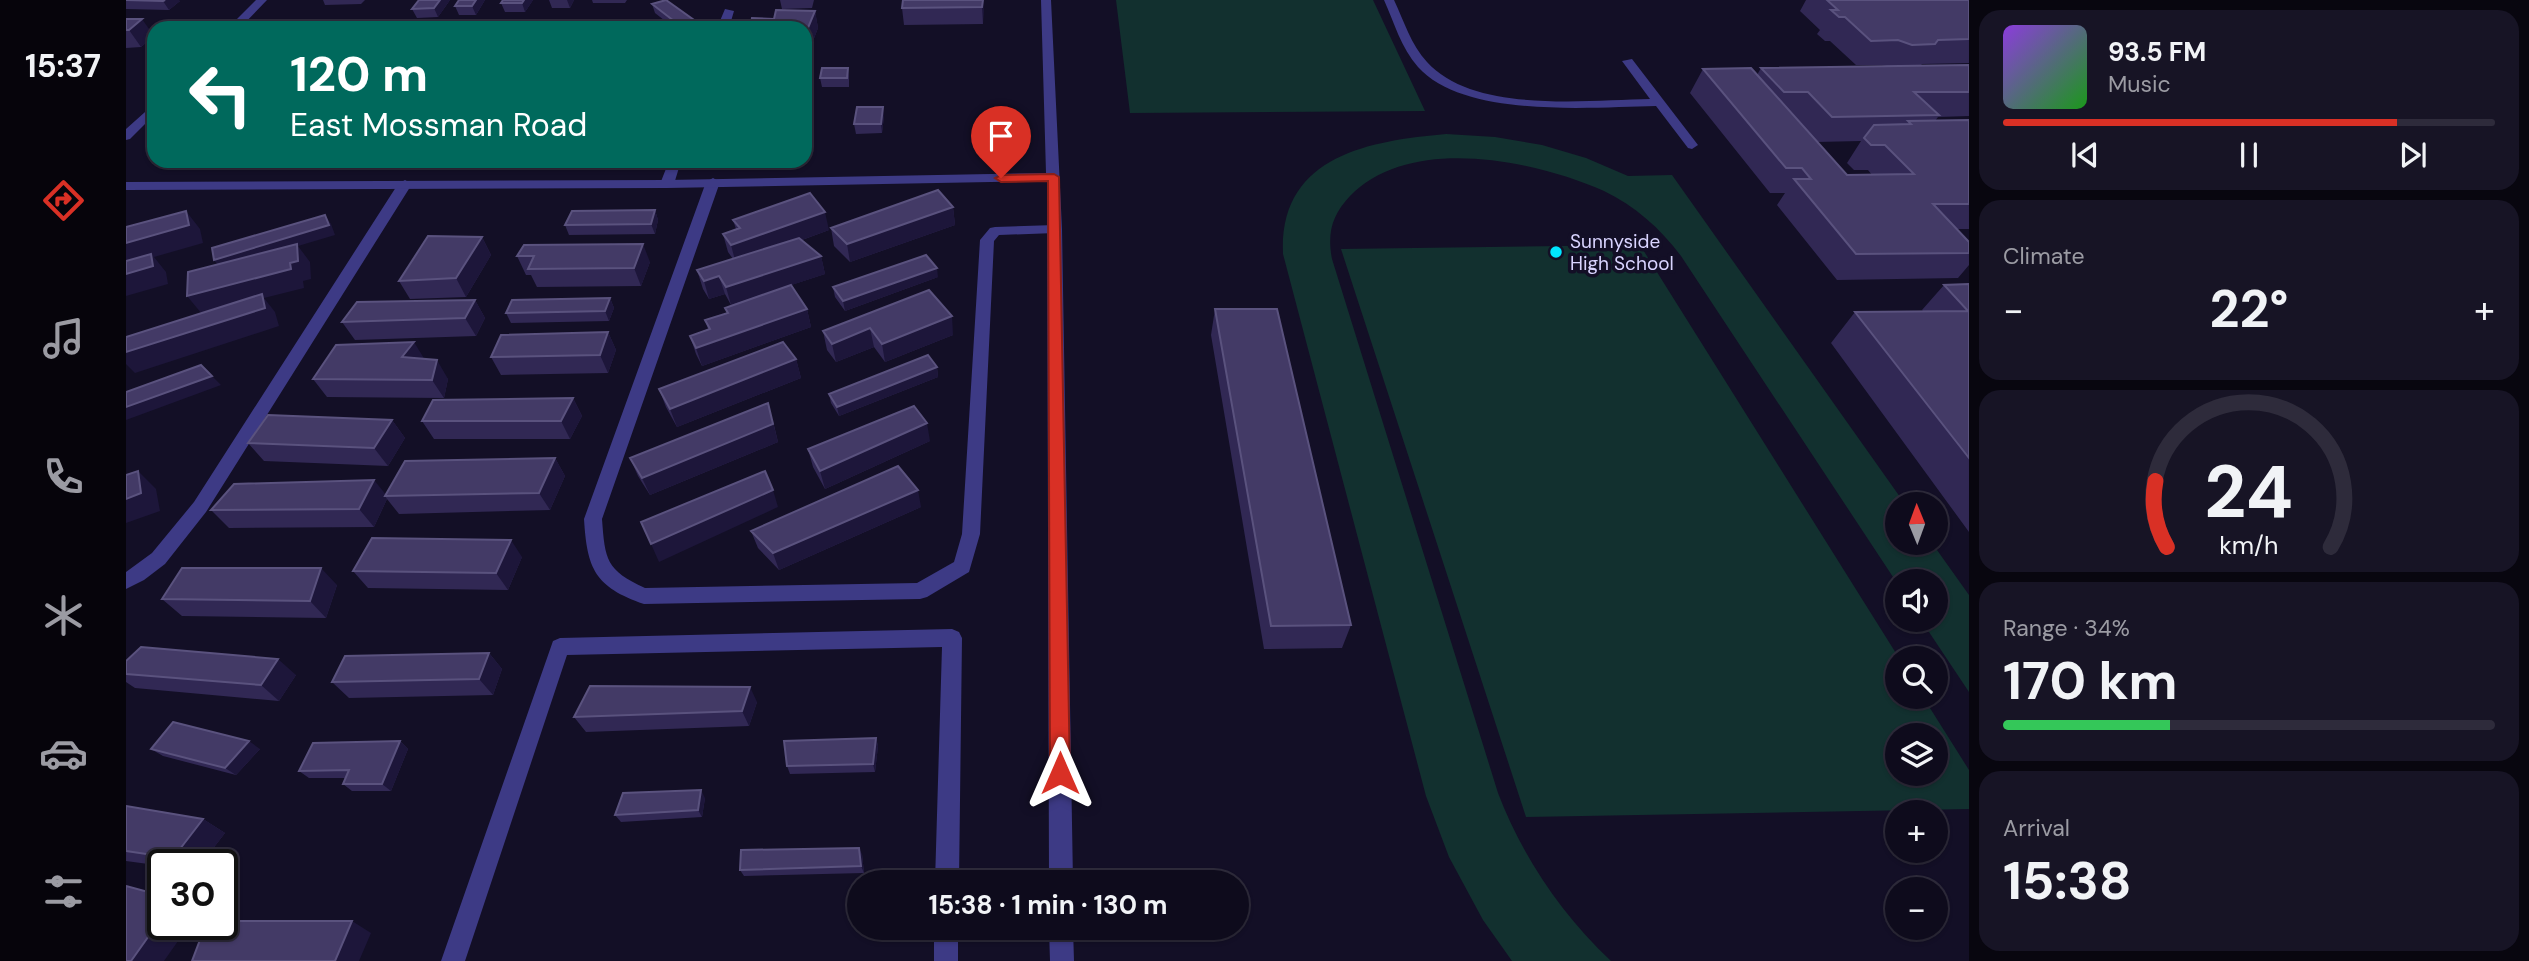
<!DOCTYPE html>
<meta charset="utf-8">
<style>
body{margin:0;font-family:"DM Sans",sans-serif;background:#171425;color:#f1f3f6;height:100vh;display:flex;flex-direction:column;font-size:26px;white-space:nowrap}
*{box-sizing:border-box;margin:0}
p{font-size:23px;color:#9b9ba3}
.icon{flex:none;width:38px;height:38px;fill:none;stroke:currentColor;stroke-width:2;stroke-linecap:round;stroke-linejoin:round}
.map{position:relative;flex:1;overflow:hidden}
.side{display:flex;flex-direction:column;gap:10px;padding:10px;background:#08060f;width:560px}
.side>*{flex:none}
.top-card{position:absolute;left:21px;top:21px;width:665px;height:147px;border-radius:21px;box-shadow:0 2px 5px #0004,0 0 0 2px #2e2b3b;background:#00695c;color:#fff;overflow:hidden}
.needle{width:46px;rotate:359deg}
.buttons{position:absolute;left:1759px;top:492px;display:grid;gap:14px}
.buttons a{display:grid;place-items:center;width:63px;height:63px;border-radius:50%;background:#0e0b1c;box-shadow:0 2px 5px #0004,0 0 0 2px #2e2b3b;font-size:35px}
.speed{position:absolute;left:21px;top:849px;display:flex;gap:14px;font-size:35px;font-weight:700;text-align:center}
.speed>*{display:grid;place-content:center;width:91px;height:91px;border-radius:50%;background:#0e0b1c;box-shadow:0 2px 5px #0004,0 0 0 2px #2e2b3b;line-height:1}
.speed .limit{border:4px solid #111;border-radius:10px;background:#fff;color:#111}
.pin{position:absolute;display:grid;place-items:center;width:60px;height:60px;color:#fff;margin:-72px -30px;border-radius:50% 50% 50% 0;rotate:-45deg;box-shadow:0 0 7px #0007}
.pin .icon{rotate:45deg}
.me{position:absolute;width:77px;margin:-38px;rotate:0deg;stroke-linejoin:round;filter:drop-shadow(0 0 5px #0008)}
.turn{display:flex;align-items:center;gap:24px;height:147px;padding:0 28px;font-size:32px}
.turn .icon{width:91px;height:91px;stroke-width:2.5}
.turn b{display:block;font-size:49px;line-height:60px}
.big{font-size:52px;font-weight:700;line-height:1.1}
.side .widget{flex:1;display:flex;flex-direction:column;justify-content:center;gap:10px;min-width:0;padding:0 24px;border-radius:21px;background:#171425}
.side .dial{align-items:center;gap:0}
.dial svg{height:182px;overflow:visible;fill:none;stroke:#2e2b3b;stroke-width:7;stroke-linecap:round;text-anchor:middle}
.dial text{fill:#f1f3f6;stroke:none}
.song{display:flex;align-items:center;gap:21px}
.cover{width:84px;height:84px;border-radius:10px;background:linear-gradient(135deg,hsl(270 70% 55%),hsl(120 70% 35%))}
.played{height:7px;border-radius:4px;background:linear-gradient(90deg,#d93025 80%,#2e2b3b 80%)}
.keys{display:flex;justify-content:space-around;direction:ltr}
.heat{display:flex;justify-content:space-between;align-items:center;font-size:38px;direction:ltr}
.charge{height:10px;border-radius:5px;background:linear-gradient(90deg,#34c759 34%,#2e2b3b 0)}
.trip{position:absolute;left:721px;top:870px;width:402px;height:70px;border-radius:35px;background:#0e0b1c;box-shadow:0 2px 5px #0004,0 0 0 2px #2e2b3b;font-weight:700;line-height:70px;text-align:center}
main{display:flex;flex:1;min-height:0}
.menu{display:flex;flex-direction:column;width:126px;justify-content:space-around;align-items:center;background:#06040b;color:#9b9ba3}
.menu .icon{width:49px;height:49px}
.menu .on{color:#d93025}
.menu b{font-size:32px;color:#f1f3f6}
.map>svg:first-child{display:block}
</style>
<main>
<nav class="menu">
<b>15:37</b>
<svg class="icon on" aria-label="directions" viewBox="0 0 24 24"><path d="M12 3l9 9-9 9-9-9zM9 14v-3h6M13 9l2 2-2 2"/></svg>
<svg class="icon" aria-label="music" viewBox="0 0 24 24"><path d="M9 18V5l10-2v13"/><circle cx="6" cy="18" r="3"/><circle cx="16" cy="16" r="3"/></svg>
<svg class="icon" aria-label="phone" viewBox="0 0 24 24"><path d="M5 4h4l2 5-3 2q2 4 5 5l2-3 5 2v4C11 20 4 13 5 4z"/></svg>
<svg class="icon" aria-label="climate" viewBox="0 0 24 24"><path d="M12 3v18M4 7l16 10M4 17L20 7"/></svg>
<svg class="icon" aria-label="car" viewBox="0 0 24 24"><path d="M5 17H2v-5l4-1 3-4h7l3 4 3 1v5h-3M9 17h6M6 11h13"/><circle cx="7" cy="17" r="2"/><circle cx="17" cy="17" r="2"/></svg>
<svg class="icon" aria-label="filters" viewBox="0 0 24 24"><path d="M4 7h16M4 17h16"/><circle cx="9" cy="7" r="2"/><circle cx="15" cy="17" r="2"/></svg>
</nav>
<div class="map">
<svg width="1843" height="961" viewBox="0 0 1843 961">
<rect width="100%" height="100%" fill="#130f26"/>
<path fill="#12302f" fill-rule="evenodd" d="M990,0H1247L1299,111L1004,113Z
M1320,134L1369,137L1416,145L1460,158L1502,176L1546,175L1779,504H1771V542L1806,543L1843,595V692L1795,620H1810V581H1771V583L1555,256C1534,228 1509,206 1478,191C1408,160 1284,134 1224,196C1206,215 1201,233 1206,259L1372,793C1396,856 1435,914 1485,961H1386L1357,920L1323,857L1300,796L1157,254C1153,156 1242,141 1320,134Z
M1514,245L1773,658L1771,696L1797,697L1843,770V809L1400,817L1215,249ZM1771,735H1810V774H1771Z"/>
<g fill="none" stroke-linecap="round" stroke-linejoin="round">
<path fill="#3d3a85" fill-rule="evenodd" d="M1258,0H1268C1278,21 1285,45 1301,62C1348,114 1461,100 1524,99L1496,61L1506,59L1572,145L1566,149L1562,148L1530,106C1465,107 1339,119 1292,67C1275,48 1268,22 1258,0Z
M599,9L608,11L603,28H591Z
M543,161H555L548,184L541,188L534,184Z
M587,178L594,182L476,519C479,560 480,570 519,588L791,583L828,562L836,534L854,240L864,228L869,227L929,225L936,229L929,233L873,235L868,241L854,534L843,572L801,597L794,599L518,604C469,587 461,569 458,519L580,182Z
M279,180L286,184L80,512L39,564L18,580L0,589V572L26,553L68,502L272,184Z
M826,629L833,632L836,638L833,882H809L816,647L441,655L339,961H315L427,641L434,638Z
M808,928H832V961H808Z"/>
<path fill="#3d3a85" fill-rule="evenodd" d="M130,0H141L114,28H102Z
M915,0H925L936,229L947,882H923L921,181L541,188L0,190V182L541,180L920,173Z
M28,104V115L4,139L0,140V129Z
M923,928H947L948,961H924Z"/>
</g>
<path fill="#312854" fill-rule="evenodd" d="M0,0L54,1L43,10L0,9Z
M197,0H239L235,4L199,5Z
M324,0L312,17L291,18L286,9Z
M333,0H359L350,15H333L329,6Z
M407,0L399,12H379L375,3Z
M423,0H448L444,8H426Z
M466,0H501L499,3H467Z
M654,0H688L686,8L656,9Z
M777,0H857V24L778,25L776,8Z
M1680,0H1843V63L1796,64L1794,66L1843,65V116L1812,117L1809,121L1843,120V229H1831L1843,242V265L1832,278L1711,280L1651,205L1659,193H1644L1564,93L1577,69L1631,75L1635,68L1761,66L1756,65H1730L1704,41H1699L1691,34L1694,30L1674,11ZM1735,141L1721,163L1728,170H1742L1746,175H1721L1690,142Z
M526,4L576,28H548L529,13Z
M689,11L692,28L682,54H679V28L648,19Z
M0,19L28,36L15,47L0,48Z
M722,68L723,77V87H696L694,78Z
M758,116L756,133L730,134L728,124Z
M827,207L829,225L724,262L708,246L705,228Z
M529,210L532,220L529,234L443,235L439,225Z
M607,220L703,230L676,240L695,256L699,274L665,285L681,309L685,327L576,366L570,354L564,336L582,329L579,320L601,313L599,308L605,305L599,294L583,299L577,289L571,270L607,259L602,252L597,234L610,229Z
M356,237L365,255L340,297L284,299L273,281Z
M398,245L524,262L515,286L411,287L405,275H400L391,256Z
M812,277L719,311L709,297L707,287Z
M1843,284V532L1705,343L1729,312L1797,311L1796,310L1818,285Z
M803,290L827,335L759,362L748,347L710,362L701,350L697,331Z
M484,298L488,308L483,321L385,323L380,313Z
M349,300L359,318L350,336L229,340L216,322Z
M1089,309L1225,625L1216,648L1138,649L1085,335Z
M482,332L490,350L482,373L375,375L365,357Z
M299,359L322,379L318,398L201,397L187,379Z
M670,359L675,378L551,427L540,407L533,389Z
M811,367L812,377L713,416L705,403L703,394Z
M447,398L456,416L444,439H308L296,421Z
M266,420L279,438L262,466L138,461L122,443Z
M647,421L652,442L524,495L512,476L504,458Z
M804,441L699,489L687,467L682,449Z
M429,458L439,476L424,510L273,514L261,499L248,527L103,528L85,510L260,495Z
M795,507L653,570L632,548L625,531Z
M396,557L382,590L242,588L227,571Z
M211,585L200,618L56,616L36,599Z
M363,653L376,669L367,695L223,698L206,682Z
M0,661L170,675L153,701L9,688L0,682Z
M631,702L623,726L460,732L448,717Z
M750,738L752,746L749,772L664,774L661,766Z
M274,741L282,749L265,791H226L217,784L219,778H183L173,771Z
M25,749H134L110,775L37,756Z
M579,798L576,817L495,822L489,815Z
M0,806L77,819L99,833L75,864H37V866L0,861Z
M736,854L738,873L618,876L614,870Z"/>
<path fill="#1d163a" d="M39,0H53L54,1L43,10L37,1Z
M314,0H324L312,17L308,8Z
M350,0H359L350,15L346,6Z
M398,0H407L399,12L396,3Z
M441,0H448L444,8Z
M857,0L858,11L857,24L856,7Z
M689,11L692,28L682,54L679,35Z
M16,19L28,36L15,47L3,30Z
M757,107L758,116L756,133L755,124Z
M827,207L829,225L724,262L721,244Z
M529,210L532,220L529,234L525,224Z
M60,211L74,229L77,243L28,257L40,272L42,284L0,296V243Z
M699,212L703,230L610,264L605,245Z
M199,215L205,224L209,235L172,246L184,262L185,279L177,281L178,288L138,298L149,312L153,326L9,373L0,364V352L76,314L61,296L95,269L88,260Z
M356,237L365,255L340,297L330,278Z
M517,244L524,262L515,286L508,268Z
M695,256L699,274L605,305L600,287Z
M811,268L812,277L719,311L717,301Z
M593,276L599,294L583,299L578,281Z
M484,298L488,308L483,321L479,311Z
M349,300L359,318L350,336L339,318Z
M681,309L685,327L576,366L570,348Z
M826,316L827,335L759,362L756,344Z
M744,328L748,347L710,362L706,344Z
M482,332L490,350L482,373L474,355Z
M288,342L299,360L276,357Z
M670,359L675,378L551,427L544,409Z
M311,360L322,379L318,398L306,380Z
M811,367L812,377L713,416L711,407Z
M86,376L95,385L0,420V407Z
M447,398L456,416L444,439L435,421Z
M642,403L652,442L524,495L516,478Z
M266,420L279,438L262,466L248,448Z
M801,423L804,441L699,489L694,471Z
M429,458L439,476L424,510L413,493Z
M12,471L30,489L34,511L0,523V499Z
M248,480L261,496H259L261,499L248,527L233,509Z
M647,490L652,507L533,562L525,544Z
M792,490L795,507L653,570L647,553Z
M385,540L396,557L382,590L370,573Z
M195,568L211,585L200,618L184,601Z
M363,653L376,669L367,695L353,679Z
M152,659L170,675L153,701L135,685Z
M624,687L631,702L623,726L616,711Z
M750,738L752,746L749,772L747,764Z
M123,741L134,749L110,775L99,768Z
M274,741L282,749L265,791L256,784Z
M575,790L579,798L576,817L572,810Z
M77,819L99,833L75,864H58L47,858Z
M733,848L736,854L738,873L735,866Z
M37,916V924H64L38,961H5Z
M226,921L245,933L233,961H209Z"/>
<path fill="#433a66" stroke="#5a527e" stroke-width="2" d="M0,0H39L37,1Z
M293,0H314L308,8L286,9Z
M333,0H350L346,6H329Z
M377,0H398L396,3H375Z
M540,0L575,25L566,28H557L526,4Z
M777,0H857L856,7L776,8Z
M1701,0H1843V39L1812,40L1809,44L1786,45L1772,40L1745,41L1719,17H1713L1705,10H1712Z
M650,10L689,11L679,35V28H624L626,18L648,19Z
M0,19H16L3,30H0Z
M1843,65V92H1788L1813,115L1706,117L1682,92H1658L1635,68Z
M696,68H722L721,78H694Z
M1625,68L1721,175L1788,174L1759,145H1745L1738,138L1748,125L1785,124L1782,121L1843,120V204H1807L1843,242V253L1730,254L1668,179H1685L1676,168H1660L1577,69Z
M731,107H757L755,124H728Z
M812,190L827,207L721,244L705,228Z
M684,193L699,212L605,245L597,234L614,228L607,220Z
M529,210L525,224L439,225L446,211Z
M60,211L63,225L0,243V227Z
M199,215L203,225L88,260L86,248Z
M302,236L356,237L330,278L273,281Z
M673,238L695,256L600,287L593,276L578,281L571,270Z
M171,244L172,261L164,263L165,269L61,296L62,272Z
M517,244L508,268L402,269L408,256H391L398,245Z
M25,254L27,266L0,274V261Z
M800,255L811,268L717,301L707,287Z
M1843,284V311H1842L1818,285Z
M665,285L681,309L570,348L564,336L584,329L579,320L602,313L599,308Z
M803,290L826,316L756,344L744,328L706,344L697,331Z
M136,294L139,308L0,352V337Z
M484,298L479,311L380,313L386,300Z
M349,300L339,318L216,322L231,302Z
M1089,309H1151L1225,625L1145,626Z
M1843,311V458L1729,312Z
M482,332L474,355L365,357L375,335Z
M288,342L276,357L311,360L306,380L187,379L210,345Z
M657,342L670,359L544,409L533,389Z
M802,355L811,367L711,407L703,394Z
M75,365L86,376L0,407V392Z
M447,398L435,421H296L307,400Z
M642,403L647,424L516,478L504,458Z
M788,406L801,423L694,471L682,449Z
M142,415L266,420L248,448L122,443Z
M429,458L413,493L259,496L279,461Z
M772,466L792,490L647,553L625,531Z
M12,471L15,493L0,499V475Z
M639,471L647,490L525,544L515,522Z
M248,480L233,509L85,510L108,484Z
M246,538L385,540L370,573L227,571Z
M56,568H195L184,601L36,599Z
M15,647L152,659L135,685L0,674V661Z
M363,653L353,679L206,682L219,656Z
M464,686L624,687L616,711L448,717Z
M47,722L123,741L99,768L25,749Z
M750,738L747,764L661,766L658,741Z
M274,741L256,784H217L223,770L173,771L187,743Z
M575,790L572,810L489,815L497,793Z
M0,806L77,819L47,858L0,851Z
M733,848L735,866L614,870L615,850Z
M0,886L37,896V916L5,961H0Z
M96,921H226L209,961H66L80,924H96Z"/>
<path fill="#d93025" stroke="#8d1f18" stroke-width="2" d="M928,174L933,177L944,773L941,780L934,783L927,780L924,773L922,181L875,182L869,178L875,175Z"/>
<circle fill="#00e5ff" stroke="#130f26" stroke-width="2.5" cx="1430" cy="252" r="7"/>
<g text-anchor="middle" dominant-baseline="central" stroke-width="7" stroke-linejoin="round" paint-order="stroke">
<g font-size="19" fill="#d9d4ff" stroke="#130f26" text-anchor="start">
<text x="1444" y="241">Sunnyside<tspan x="1444" dy="22">High School</tspan></text>
</g>
</g>
</svg>
<div class="buttons">
<a><svg class="needle" viewBox="-14 -14 28 28"><path d="M0-13l5 13h-10z" fill="#e53935"/><path d="M0 13l5-13h-10z" fill="#9b9ba3"/></svg></a>
<a><svg class="icon" aria-label="sound" viewBox="0 0 24 24"><path d="M4 9h4l5-4v14l-5-4H4zM17 9q2 3 0 6"/></svg></a>
<a><svg class="icon" aria-label="search" viewBox="0 0 24 24"><circle cx="10" cy="10" r="6"/><path d="M15 15l6 6"/></svg></a>
<a><svg class="icon" aria-label="layers" viewBox="0 0 24 24"><path d="M12 4l9 5-9 5-9-5zM3 14l9 5 9-5"/></svg></a>
<a>+</a>
<a>−</a>
</div>
<div class="speed"><div class="limit">30</div></div>
<div class="pin" style="left:875px;top:178px;background:#d93025"><svg class="icon" aria-label="arrive" viewBox="0 0 24 24"><path d="M6 21V4h12l-3 4 3 4H6"/></svg></div>
<svg class="me" style="left:934px;top:773px" viewBox="-20 -20 40 40"><path d="M0-17L14 15 0 8-14 15z" fill="#d93025" stroke="#fff" stroke-width="4"/></svg>
<div class="trip">15:38 · 1 min · 130 m</div>
<div class="top-card">
<div class="turn"><svg class="icon" aria-label="left" viewBox="0 0 24 24"><path d="M17 20v-9H6M10 6l-5 5 5 5"/></svg><div><b>120 m</b>East Mossman Road</div></div>
</div>
</div>
<section class="side">
<div class="widget">
<div class="song"><i class="cover"></i><div><b>93.5 FM</b><p>Music</p></div></div>
<div class="played"></div>
<div class="keys"><svg class="icon" aria-label="previous" viewBox="0 0 24 24"><path d="M18 5L8 12l10 7zM5 5v14"/></svg><svg class="icon" aria-label="pause" viewBox="0 0 24 24"><path d="M8 5v14M16 5v14"/></svg><svg class="icon" aria-label="next" viewBox="0 0 24 24"><path d="M6 5l10 7-10 7zM19 5v14"/></svg></div>
</div>
<div class="widget"><p>Climate</p>
<div class="heat"><a>−</a><b class="big">22°</b><a>+</a></div>
</div>
<div class="widget dial"><svg viewBox="0 0 100 80">
<path d="M14 69A42 42 0 1 1 86 69"/>
<path d="M14 69A42 42 0 0 1 9 40" stroke="#d93025"/>
<text x="50" y="56" font-size="32" font-weight="700">24</text>
<text x="50" y="72" font-size="11">km/h</text>
</svg></div>
<div class="widget"><p>Range · 34%</p><b class="big">170 km</b><div class="charge"></div></div>
<div class="widget"><p>Arrival</p><b class="big">15:38</b></div>
</section>
</main>
